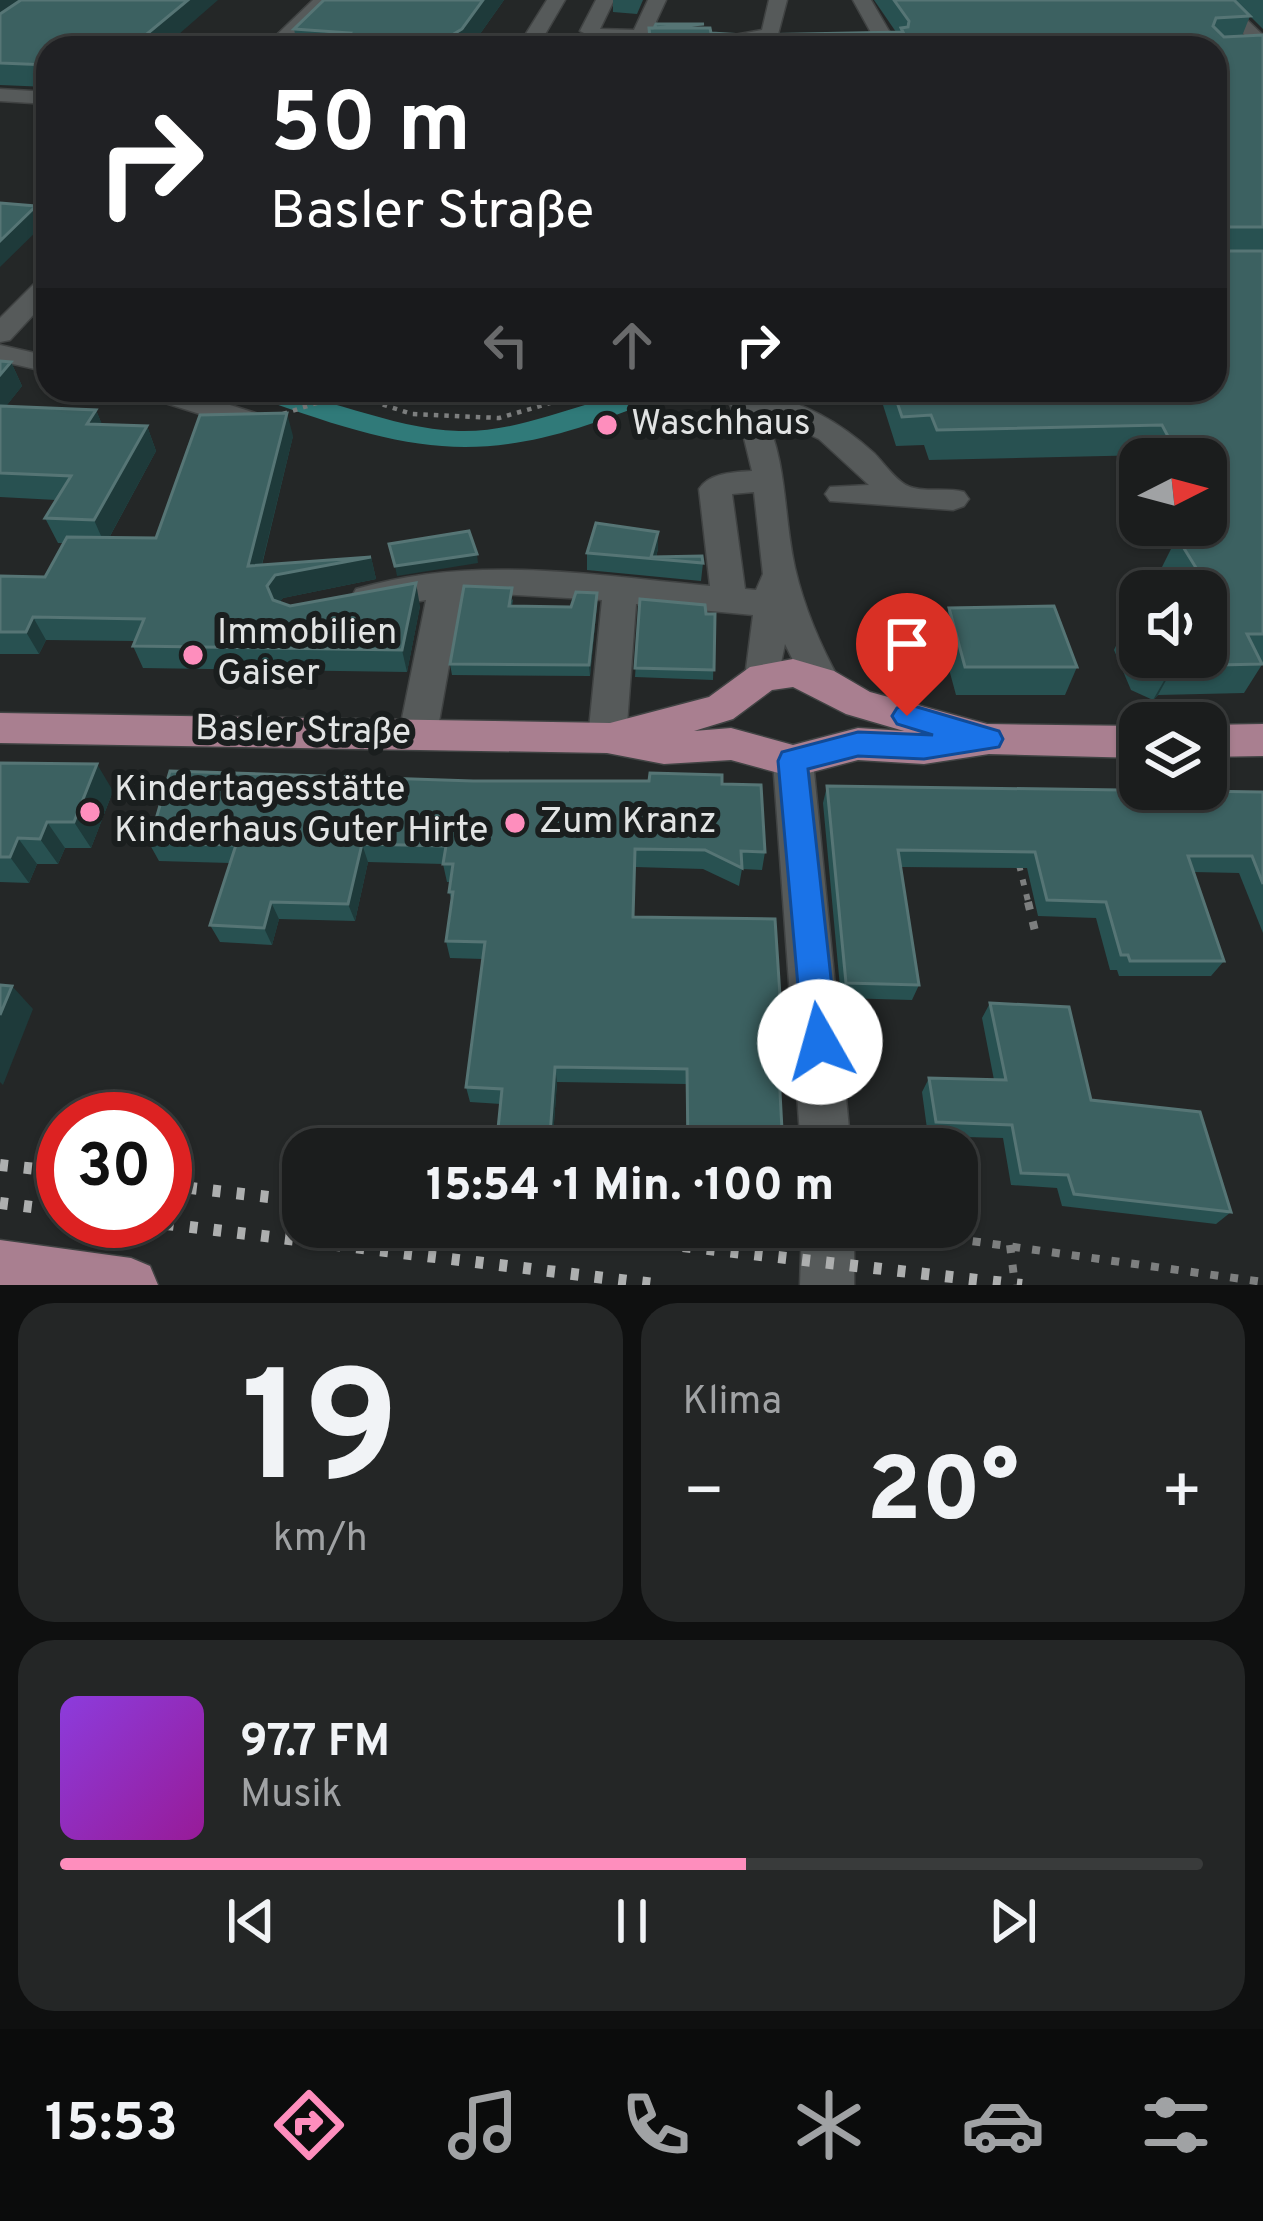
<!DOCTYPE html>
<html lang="de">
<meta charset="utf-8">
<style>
body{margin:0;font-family:Overpass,sans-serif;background:#242626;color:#f1f3f6;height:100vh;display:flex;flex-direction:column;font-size:45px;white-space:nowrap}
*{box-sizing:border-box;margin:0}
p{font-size:39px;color:#a0a2a4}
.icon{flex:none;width:66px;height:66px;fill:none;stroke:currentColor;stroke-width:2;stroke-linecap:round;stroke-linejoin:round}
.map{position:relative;height:1285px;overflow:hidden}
.side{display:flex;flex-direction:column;gap:18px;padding:18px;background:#0f1010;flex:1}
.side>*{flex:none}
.hud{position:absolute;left:36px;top:36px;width:1191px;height:366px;border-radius:36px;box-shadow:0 3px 9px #0004,0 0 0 3px #393b3b;background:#202124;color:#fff;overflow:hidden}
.needle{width:78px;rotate:84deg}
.buttons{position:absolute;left:1119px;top:438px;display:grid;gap:24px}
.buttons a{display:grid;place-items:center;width:108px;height:108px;border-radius:24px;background:#1b1d1d;box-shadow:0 3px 9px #0004,0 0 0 3px #393b3b;font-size:60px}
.speed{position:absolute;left:36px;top:1092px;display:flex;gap:24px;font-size:60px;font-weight:700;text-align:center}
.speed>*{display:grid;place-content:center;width:156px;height:156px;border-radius:50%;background:#1b1d1d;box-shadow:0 3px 9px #0004,0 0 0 3px #393b3b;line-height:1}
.speed .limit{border:18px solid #d22;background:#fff;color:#111}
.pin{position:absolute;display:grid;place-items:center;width:102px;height:102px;color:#fff;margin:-123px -51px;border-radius:50% 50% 50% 0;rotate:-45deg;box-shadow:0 0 12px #0007}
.pin .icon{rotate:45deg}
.me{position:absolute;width:132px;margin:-66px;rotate:353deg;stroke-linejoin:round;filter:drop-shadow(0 0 9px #0008)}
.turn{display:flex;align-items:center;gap:42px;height:252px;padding:0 36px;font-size:54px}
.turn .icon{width:156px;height:156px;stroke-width:2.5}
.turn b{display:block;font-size:84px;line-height:102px}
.lanes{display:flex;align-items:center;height:114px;padding:0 36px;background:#0003;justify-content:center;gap:60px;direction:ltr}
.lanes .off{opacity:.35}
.big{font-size:90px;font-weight:800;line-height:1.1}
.side .card{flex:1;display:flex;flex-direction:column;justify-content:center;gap:18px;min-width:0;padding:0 42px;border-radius:36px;background:#242626}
.side .dial{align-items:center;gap:0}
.dial b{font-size:156px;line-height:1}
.song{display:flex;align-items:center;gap:36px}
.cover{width:144px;height:144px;border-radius:18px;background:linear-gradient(135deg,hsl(270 70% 55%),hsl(300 70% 35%))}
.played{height:12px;border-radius:6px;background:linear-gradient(90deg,#fe8ebd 60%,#393b3b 60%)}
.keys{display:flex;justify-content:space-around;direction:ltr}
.heat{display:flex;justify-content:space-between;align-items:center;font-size:66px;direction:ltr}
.side .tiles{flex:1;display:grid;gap:18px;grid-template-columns:1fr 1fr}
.card:last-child{grid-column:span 2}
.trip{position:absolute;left:282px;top:1128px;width:696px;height:120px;border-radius:36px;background:#1b1d1d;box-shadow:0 3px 9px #0004,0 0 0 3px #393b3b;font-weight:800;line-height:120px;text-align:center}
.tabs{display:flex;height:192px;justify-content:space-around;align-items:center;background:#0b0c0c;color:#a0a2a4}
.tabs .icon{width:84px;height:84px}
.tabs .current{color:#fe8ebd}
.tabs b{font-size:54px;color:#f1f3f6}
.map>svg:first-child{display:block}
</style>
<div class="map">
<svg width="1263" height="1285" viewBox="0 0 1263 1285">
<rect width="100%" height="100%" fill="#242727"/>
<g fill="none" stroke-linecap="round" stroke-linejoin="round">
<path fill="#307a79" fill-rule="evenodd" d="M249,390C321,390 385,429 459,431C533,433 596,390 668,390L664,396C490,469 427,459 253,396Z"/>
<g stroke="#404343" stroke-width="3">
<path id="minor" d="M313,0H332L284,48H263Z
M547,0H565L537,48H517Z
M596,0H614L600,29L634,30L648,0H666L648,39L604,43L580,31Z
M769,0H787L777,38L718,46V38L762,30Z
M853,0H871L896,43L893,47H879Z
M1207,0H1226L1263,35V52Z
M0,89L48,92V104L0,101Z
M48,276V299L10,340L0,342V318L39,279Z
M0,345L48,356V372L0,361Z
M139,390H183L268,417L272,423L257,432L143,396Z
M723,390C780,390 830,413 874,453C883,462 896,481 908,486C923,493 947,487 964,492L969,499L964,506L953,510L830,501L825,494L830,487L869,485L819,439L763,412C788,462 783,515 795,568C804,607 821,647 840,681L834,691L821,695L808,691L785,644L776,687L763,691L750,687L745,677L753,615L636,604L626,738L621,749L607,753L593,749L588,738L602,600L467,592L462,593L437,733L432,744L418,748L404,744L399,733L426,600L368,610L356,607L351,598L356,589C473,554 591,575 710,586L699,489C709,473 734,472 752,471L742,430ZM754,492L763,574L756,590L745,589L732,494Z
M847,390H918C903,404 862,404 847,390Z
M793,745L807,750L813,761L851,1149H801L773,761L779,750Z
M802,1227H854V1285H800Z"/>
</g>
<g stroke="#404343" stroke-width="3">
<path id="major" d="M793,659L834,671L870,692L987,724L1140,726V758L989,754L924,764L858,760L793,777L731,760L664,764L607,753L0,743V713L610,723L709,697L750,667ZM793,687L846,714L904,731L858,728L793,745L731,728L694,731L733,719L772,690Z
M1263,724V756L1206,757V725Z
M0,1240L131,1258L150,1266L158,1285H0Z"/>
</g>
<path stroke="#7d7f7f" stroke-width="4.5" stroke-dasharray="4.5 6" stroke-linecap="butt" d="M283,414L347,393L412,414L499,418L595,390"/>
<path stroke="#7d7f7f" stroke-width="6" stroke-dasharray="6 9" stroke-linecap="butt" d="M1019,865L1029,905"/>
<path stroke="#7d7f7f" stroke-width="8" stroke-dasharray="8 12" stroke-linecap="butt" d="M1028,902L1035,931
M942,1227L943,1237L1263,1282
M1010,1245L1015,1285"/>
<use href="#minor" fill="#565a5a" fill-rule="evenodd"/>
<use href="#major" fill="#a97f90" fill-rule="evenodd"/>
<path stroke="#adafaf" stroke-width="12" stroke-dasharray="8 16" stroke-linecap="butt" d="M0,1165L63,1172
M165,1185L303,1201
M0,1203L63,1211
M142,1221L662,1285
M516,1227L1022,1285"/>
</g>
<path fill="#285151" d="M0,0L48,48V87L0,85Z
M504,0L470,48H298L294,29Z
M613,0H643L637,14L613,12Z
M874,0H1263V29L1250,16L1242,36L1263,35V663L1244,693L1158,695L1153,700L1131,690L1114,650L1128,620H1140V657H1206V591H1177L1162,567L1177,537L1190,536L1184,525H1206V459H1152L1150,455L929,460L924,445L896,446L883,405L886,390H1074L1087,396L1089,395L1086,390H1215V48H649V28H704L711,33L744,35L896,32Z
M0,361L11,362L22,386L6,406L96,410L102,425L147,426L156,451L109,538H156L293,436L262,565L371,557L376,579L283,598L279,602L290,606H420L407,672L143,668L133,646L135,641L46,640L39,654H0V576L45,577L63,543H58L45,518L56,500L0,497Z
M658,549L656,557L703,563L701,581L587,570V553Z
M513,599L512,606L571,607L597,604L590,676L452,675L450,664Z
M640,599L715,614L713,680L635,677Z
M949,608L1077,667L1065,695H956L940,636Z
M0,763L113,791L91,848H65L58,864H37L29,883L0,882Z
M473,781L722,784L765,852L762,870L742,869L739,886L703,869L635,867L633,917L785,1073L781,1088H780L783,1149H687L686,1084L557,1082L552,1149H496L501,1104L470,1102L466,1087L483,959L450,958L446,941L452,902L449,892L450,882H447L443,864L368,862L355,921L279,919L272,945L220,942L210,925L230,863L159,861L149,843Z
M827,786L1263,792V933L1239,873L1194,872L1224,961L1211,976H1119L1117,970H1110L1096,918L1038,916L1027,868L900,867L919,985L912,1000L841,998L823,803Z
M990,1003L1091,1100L1231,1212L1216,1224L1062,1206L1057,1188L1011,1185L1003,1138L928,1136L922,1092L929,1078L994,1080L982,1018Z"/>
<path fill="#1e3a3a" d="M0,0H26L0,18Z
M188,0H218L163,48H130Z
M483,0H504L470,48H438Z
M36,206L44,224L0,267V241Z
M11,362L22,386L0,414V375Z
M96,410L106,434L87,424Z
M287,413L293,436L256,588L248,566Z
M147,426L156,451L105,545L94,520Z
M658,532V549L655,559H651Z
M477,554L478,563L397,576L395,566Z
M371,557L376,579L283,598L274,608L267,586L275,575Z
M416,583L420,606L407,672L402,650Z
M597,593V604L590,676L589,665Z
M33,617L46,640L39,654L26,632Z
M1174,666L1158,695L1153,700L1169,672Z
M97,764L113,791L91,848L74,822Z
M47,822L65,848L58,864L40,839Z
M18,838L37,864L29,883L10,857Z
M362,844L368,862L355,921L348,904Z
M271,902L279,919L272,945L264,928Z
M12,986L33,1009L3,1085L0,1082V1015Z
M555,1067L557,1082L552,1149H549Z"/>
<path fill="#3c6161" stroke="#567575" stroke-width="3" d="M21,0H188L130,48H48V65L0,63V14Z
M324,0H483L462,29L444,40L438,48H337L350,33L294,29Z
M894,0H1234L1250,16L1216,18L1213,26L1224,37L1263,35V227H1226L1222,247L1227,251H1263V634H1247L1262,664L1174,666L1169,672L1146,661L1144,657H1206V601L1216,600L1177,537L1219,534L1206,509V459H1180L1162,425L937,430L931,415L902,417L893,390H1074L1087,396L1098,390H1215V48H651L649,28H710L711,33L744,35L903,32L901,28L908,27L909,21Z
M656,24H704L654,28Z
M0,203L36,206L0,241Z
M0,361L11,362L0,375Z
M0,406L96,410L87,424L147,426L94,520L45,518L71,476L0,473Z
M287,413L248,566L371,557L275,575L267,586L273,600L290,606L416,583L402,650L133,646L144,619L33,617L26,632H0V576L45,577L67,537L156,538L200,415Z
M596,523L658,532L651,557L702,556L703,563L587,553Z
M469,531L477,554L395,566L389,544Z
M464,586L512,588L509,606L571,607L576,592L597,593L589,665L450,664Z
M640,599L705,605L706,614H715L714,670L635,668Z
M1054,606L1077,667H965L949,608Z
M1128,620H1140V648Z
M0,763L97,764L74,822H47L40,839L18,838L10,857H0Z
M170,771L473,781H649L650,773L722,775V784L761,785L765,852L741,851L742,868L705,850L635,849L633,917L775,919L785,1073H779L783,1149H688L687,1069L555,1067L549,1149H496L502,1089L466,1087L485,942L446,941L453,892H449L453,864H443L446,846L362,844L348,904L271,902L264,928L210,925L236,845L149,843Z
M827,786L1263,792V884L1252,856H1188L1224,961H1130L1128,955H1121L1106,902L1047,900L1035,852L898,850L919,985L846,983Z
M0,985L12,986L0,1015Z
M990,1003L1069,1007L1091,1100L1200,1112L1231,1212L1074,1194L1068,1175L1021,1173L1012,1125L936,1122L929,1078L1006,1080Z"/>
<path fill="#1a73e8" stroke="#114b97" stroke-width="3" d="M907,704L999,731L1003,739L999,747L924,759L858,756L808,769L838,1042L833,1054L820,1059L808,1054L803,1042L778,761L782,752L858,732L933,735L897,724L892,716L897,708Z"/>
<g fill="#fe8ebd" stroke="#1a1e1e" stroke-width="4.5">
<circle cx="607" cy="425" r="12"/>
<circle cx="193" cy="655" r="12"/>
<circle cx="90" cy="812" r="12"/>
<circle cx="515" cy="823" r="12"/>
</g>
<g text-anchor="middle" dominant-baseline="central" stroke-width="12" stroke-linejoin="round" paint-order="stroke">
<g font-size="36" fill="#e2e4e4" stroke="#1a1e1e" text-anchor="start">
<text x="631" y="425">Waschhaus</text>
<text x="217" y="634">Immobilien<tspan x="217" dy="41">Gaiser</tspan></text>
<text x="114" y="791">Kindertagesstätte<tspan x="114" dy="41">Kinderhaus Guter Hirte</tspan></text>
<text x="539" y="823">Zum Kranz</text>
</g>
<g font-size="36" fill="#e2e4e4" stroke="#1a1e1e">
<text transform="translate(303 732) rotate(1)">Basler Straße</text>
</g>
</g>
</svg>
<div class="buttons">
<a><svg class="needle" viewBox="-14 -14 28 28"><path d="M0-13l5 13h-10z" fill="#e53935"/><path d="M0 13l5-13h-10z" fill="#a0a2a4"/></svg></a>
<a><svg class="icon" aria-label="sound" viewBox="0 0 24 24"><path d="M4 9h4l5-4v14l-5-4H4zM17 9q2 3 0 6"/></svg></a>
<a><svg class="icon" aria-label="layers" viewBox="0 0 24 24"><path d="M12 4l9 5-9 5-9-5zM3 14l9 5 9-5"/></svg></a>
</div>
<div class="speed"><div class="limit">30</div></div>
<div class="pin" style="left:907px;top:716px;background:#d93025"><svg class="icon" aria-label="arrive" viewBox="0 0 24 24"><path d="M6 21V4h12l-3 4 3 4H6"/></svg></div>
<svg class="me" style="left:820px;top:1042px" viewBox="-20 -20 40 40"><circle r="19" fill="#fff"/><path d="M0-13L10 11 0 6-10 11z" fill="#1a73e8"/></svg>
<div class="trip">15:54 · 1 Min. · 100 m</div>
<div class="hud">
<div class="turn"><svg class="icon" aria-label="right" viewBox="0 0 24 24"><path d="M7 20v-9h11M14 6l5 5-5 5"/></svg><div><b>50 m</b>Basler Straße</div></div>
<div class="lanes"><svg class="icon off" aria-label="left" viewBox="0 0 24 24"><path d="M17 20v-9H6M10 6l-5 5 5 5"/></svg><svg class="icon off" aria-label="ahead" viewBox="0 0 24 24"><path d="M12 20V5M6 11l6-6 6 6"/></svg><svg class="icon" aria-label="right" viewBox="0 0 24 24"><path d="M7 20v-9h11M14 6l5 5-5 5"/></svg></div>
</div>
</div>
<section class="side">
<div class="tiles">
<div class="card dial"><b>19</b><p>km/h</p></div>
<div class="card"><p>Klima</p>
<div class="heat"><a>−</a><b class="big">20°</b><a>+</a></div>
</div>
<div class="card">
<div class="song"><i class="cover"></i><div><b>97.7 FM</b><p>Musik</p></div></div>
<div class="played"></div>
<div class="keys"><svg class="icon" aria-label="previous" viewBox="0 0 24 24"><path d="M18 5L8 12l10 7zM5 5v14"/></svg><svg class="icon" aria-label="pause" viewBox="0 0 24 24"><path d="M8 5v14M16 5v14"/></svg><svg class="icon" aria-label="next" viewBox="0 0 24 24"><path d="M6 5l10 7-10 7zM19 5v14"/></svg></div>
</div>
</div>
</section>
<nav class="tabs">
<b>15:53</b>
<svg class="icon current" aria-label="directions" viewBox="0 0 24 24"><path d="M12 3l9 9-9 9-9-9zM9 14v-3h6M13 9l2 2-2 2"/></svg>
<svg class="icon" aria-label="music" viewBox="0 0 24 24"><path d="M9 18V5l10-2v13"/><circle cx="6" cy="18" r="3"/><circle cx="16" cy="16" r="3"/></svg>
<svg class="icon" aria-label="phone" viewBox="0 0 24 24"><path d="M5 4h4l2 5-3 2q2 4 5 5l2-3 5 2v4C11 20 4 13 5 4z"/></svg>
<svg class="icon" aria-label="climate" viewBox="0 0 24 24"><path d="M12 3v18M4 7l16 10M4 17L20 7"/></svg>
<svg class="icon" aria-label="car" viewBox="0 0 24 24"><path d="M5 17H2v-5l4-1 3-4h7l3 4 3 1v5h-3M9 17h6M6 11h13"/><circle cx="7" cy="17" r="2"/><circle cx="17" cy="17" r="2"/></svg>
<svg class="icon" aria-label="filters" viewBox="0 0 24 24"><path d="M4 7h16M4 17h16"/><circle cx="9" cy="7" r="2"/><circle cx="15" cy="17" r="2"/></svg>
</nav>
